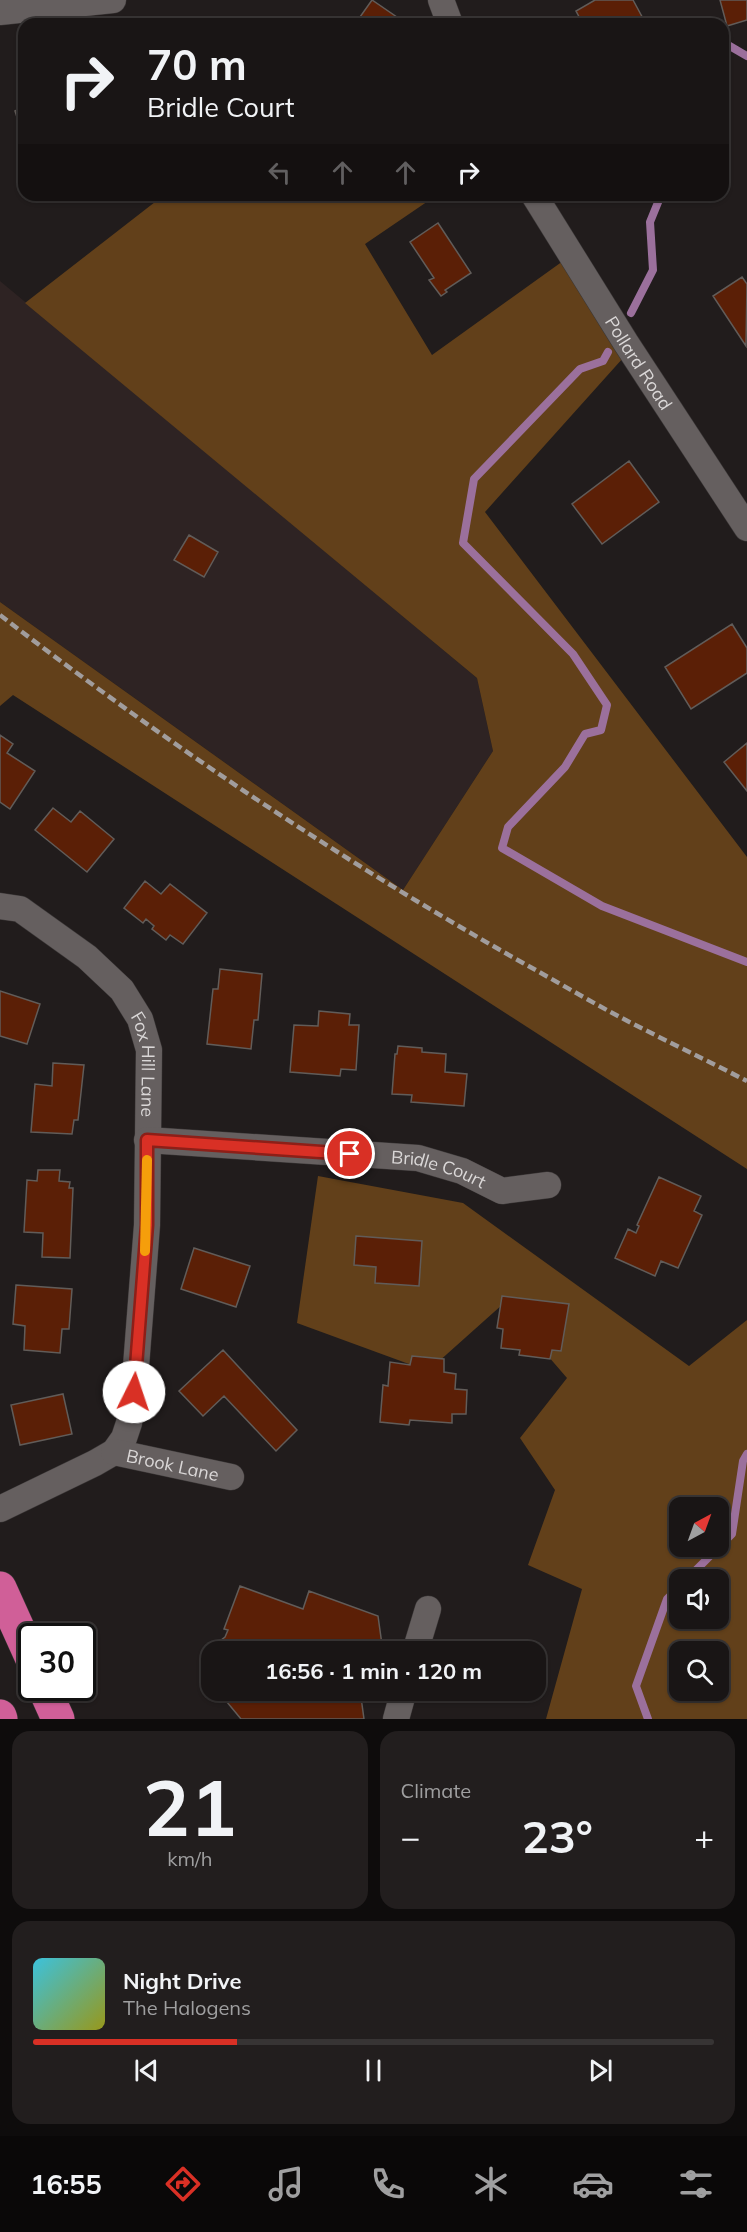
<!DOCTYPE html>
<meta charset="utf-8">
<style>
body{margin:0;font-family:Mulish,sans-serif;background:#221e1e;color:#f1f3f6;height:100vh;display:flex;flex-direction:column;font-size:22px;white-space:nowrap}
*{box-sizing:border-box;margin:0}
p{font-size:20px;color:#9f9fa0}
.icon{flex:none;width:33px;height:33px;fill:none;stroke:currentColor;stroke-width:2;stroke-linecap:round;stroke-linejoin:round}
.map{position:relative;height:1719px;overflow:hidden}
.drawer{display:flex;flex-direction:column;gap:12px;padding:12px;background:#0e0c0c;flex:1}
.drawer>*{flex:none}
.guide{position:absolute;left:18px;top:18px;width:711px;height:183px;border-radius:18px;box-shadow:0 2px 4px #0004,0 0 0 2px #373434;background:#191515;color:#f1f3f6;overflow:hidden}
.needle{width:39px;rotate:41deg}
.buttons{position:absolute;left:669px;top:1497px;display:grid;gap:12px}
.buttons a{display:grid;place-items:center;width:60px;height:60px;border-radius:12px;background:#191515;box-shadow:0 2px 4px #0004,0 0 0 2px #373434;font-size:30px}
.speed{position:absolute;left:18px;top:1623px;display:flex;gap:12px;font-size:30px;font-weight:700;text-align:center}
.speed>*{display:grid;place-content:center;width:78px;height:78px;border-radius:50%;background:#191515;box-shadow:0 2px 4px #0004,0 0 0 2px #373434;line-height:1}
.speed .limit{border:3px solid #111;border-radius:9px;background:#fff;color:#111}
.pin{position:absolute;display:grid;place-items:center;width:51px;height:51px;color:#fff;margin:-26px;border:3px solid #fff;border-radius:50%;box-shadow:0 2px 6px #0007}
.me{position:absolute;width:66px;margin:-33px;rotate:4deg;stroke-linejoin:round;filter:drop-shadow(0 0 4px #0008)}
.turn{display:flex;align-items:center;gap:21px;height:126px;padding:0 30px;font-size:27px}
.turn .icon{width:78px;height:78px;stroke-width:2.5}
.turn b{display:block;font-size:42px;line-height:51px}
.lanes{display:flex;align-items:center;height:57px;padding:0 30px;background:#0003;justify-content:center;gap:30px;direction:ltr}
.lanes .off{opacity:.35}
.big{font-size:45px;font-weight:700;line-height:1.1}
.drawer .tile{flex:1;display:flex;flex-direction:column;justify-content:center;gap:9px;min-width:0;padding:0 21px;border-radius:18px;background:#221e1e}
.drawer .dial{align-items:center;gap:0}
.dial b{font-size:78px;line-height:1}
.song{display:flex;align-items:center;gap:18px}
.cover{width:72px;height:72px;border-radius:9px;background:linear-gradient(135deg,hsl(190 70% 55%),hsl(60 70% 35%))}
.played{height:6px;border-radius:3px;background:linear-gradient(90deg,#d93025 30%,#373434 30%)}
.keys{display:flex;justify-content:space-around;direction:ltr}
.heat{display:flex;justify-content:space-between;align-items:center;font-size:33px;direction:ltr}
.drawer .tiles{flex:1;display:grid;gap:12px;grid-template-columns:1fr 1fr}
.tile:last-child{grid-column:span 2}
.trip{position:absolute;left:201px;top:1641px;width:345px;height:60px;border-radius:18px;background:#191515;box-shadow:0 2px 4px #0004,0 0 0 2px #373434;font-weight:700;line-height:60px;text-align:center}
.menu{display:flex;height:96px;justify-content:space-around;align-items:center;background:#0a0808;color:#9f9fa0}
.menu .icon{width:42px;height:42px}
.menu .selected{color:#d93025}
.menu b{font-size:27px;color:#f1f3f6}
.map>svg:first-child{display:block}
</style>
<div class="map">
<svg width="747" height="1719" viewBox="0 0 747 1719">
<rect width="100%" height="100%" fill="#211c1c"/>
<path fill="#2e2323" d="M0,281L477,678L493,751L403,890L0,602Z"/>
<path fill="#62401a" fill-rule="evenodd" d="M164,195H437L365,244L432,355L570,256L632,348L485,512L747,857V1169L13,695L0,706V602L403,890L493,751L477,678L25,303Z
M318,1176L463,1203L689,1366L747,1320V1719H546L582,1589L528,1565L555,1490L520,1438L567,1378L503,1304L428,1371L297,1323ZM680,1508H718V1546H680ZM680,1580H718V1618H680ZM680,1652H718V1690H680Z"/>
<g fill="none" stroke-linecap="round" stroke-linejoin="round">
<path stroke="#9b709c" stroke-width="8" d="M723,45H728L747,56
M631,313L653,270L650,222L661,195
M608,352L603,361L580,369L474,479L463,543L573,654L607,705L601,730L585,734L565,767L508,827L502,848L602,906L747,962
M686,1580L732,1534L743,1461L747,1454
M648,1719L636,1686L667,1599L680,1586"/>
</g>
<path fill="#5b1f06" stroke="#615c59" stroke-width="1.5" d="M372,0L407,24H355Z
M595,0H633L646,24H583L576,11Z
M720,0H747V20L727,26Z
M24,107V136H23L15,111Z
M438,223L471,273L445,290L447,292L441,296L429,280L434,278L410,242Z
M742,277L747,284L746,346L713,296Z
M629,461L659,502L602,544L572,504Z
M189,535L218,552L204,577L174,560Z
M732,624L747,648V673L691,709L665,667Z
M0,735L13,744L7,753L35,771L10,809L0,802Z
M747,743V791L724,762Z
M53,808L71,822L80,811L114,839L87,872L35,830Z
M145,881L161,894L170,884L207,913L183,944L170,935L166,940L152,929L154,926L146,919L143,923L124,908Z
M220,969L262,974L258,1020H254L251,1049L207,1044L213,989H218Z
M0,991L40,1004L27,1044L0,1036Z
M319,1011L350,1014L349,1025H359L356,1070L341,1069L340,1076L290,1072L294,1025L318,1026Z
M398,1046L422,1048V1052L446,1054L445,1072L467,1074L464,1106L411,1102L412,1095L392,1094L395,1054H397Z
M53,1063L84,1065L78,1120H74L72,1134L31,1132L35,1084L52,1086Z
M38,1170H60L59,1181L70,1182L69,1188H73L70,1258L42,1257L43,1233L24,1232L27,1180L37,1181Z
M659,1177L701,1196L694,1211L702,1215L678,1268L661,1261L655,1276L615,1258L628,1229L636,1233L639,1226L637,1225Z
M356,1236L422,1241L419,1286L375,1283L376,1267L354,1265Z
M194,1248L250,1266L236,1307L181,1289Z
M16,1285L72,1289L69,1329H62L60,1353L24,1350L25,1326L13,1324Z
M502,1296L569,1304L561,1351L552,1350L550,1359L519,1355L520,1350L501,1348L503,1329L497,1328Z
M223,1350L297,1430L276,1451L224,1396L203,1416L179,1391Z
M412,1356L444,1359V1372L456,1374L455,1389L467,1390L466,1414H452V1423L410,1420L409,1425L380,1422L383,1385L388,1386L390,1362L410,1365Z
M63,1394L72,1434L20,1445L11,1405Z
M240,1586L303,1609L309,1591L378,1616L383,1652H222L216,1644L225,1637L228,1630L224,1629Z
M217,1690H360L364,1719H241Z"/>
<g fill="none" stroke-linecap="round" stroke-linejoin="round">
<g stroke="#3c3838" stroke-width="27">
<g id="minor">
<path d="M441,0L450,24"/>
<path d="M0,12L113,0"/>
<path id="s1" d="M534,195L626,343L747,528"/>
<path id="s2" d="M0,906L20,909L87,957L122,990L140,1019L149,1050L147,1225L134,1392L129,1423L124,1438L114,1452L95,1463L0,1509"/>
<path id="s3" d="M147,1140L418,1158L462,1171L502,1191L548,1185"/>
<path id="s4" d="M114,1452L231,1477"/>
<path d="M415,1652L428,1609"/>
<path d="M396,1719L404,1690"/>
</g>
</g>
<g stroke="#3c3838" stroke-width="34">
<path id="highway" d="M0,1588L32,1659
M44,1688L58,1719
M0,1716L1,1719"/>
</g>
<use href="#minor" stroke="#655f5f" stroke-width="26"/>
<use href="#highway" stroke="#d05f98" stroke-width="33"/>
<path stroke="#a19d9d" stroke-width="4.5" stroke-dasharray="9 4.5" stroke-linecap="butt" d="M0,615C166,743 340,860 523,963C554,980 586,999 618,1016C660,1038 704,1059 747,1081"/>
</g>
<g fill="none" stroke-linecap="round" stroke-linejoin="round">
<g stroke="#8d1f18" stroke-width="15">
<path id="route" d="M134,1392L147,1225V1140L350,1154"/>
</g>
<use href="#route" stroke="#d93025" stroke-width="10"/>
<path stroke="#f59e0b" stroke-width="10" d="M145,1251L147,1160"/>
</g>
<g text-anchor="middle" dominant-baseline="central" stroke-width="6" stroke-linejoin="round" paint-order="stroke">
<g font-size="18" fill="#dad7d7" stroke="#211c1c">
<text stroke="none"><textPath href="#s1" startOffset="198">Pollard Road</textPath></text>
<text stroke="none"><textPath href="#s2" startOffset="231">Fox Hill Lane</textPath></text>
<text stroke="none"><textPath href="#s3" startOffset="294">Bridle Court</textPath></text>
<text stroke="none"><textPath href="#s4" startOffset="60">Brook Lane</textPath></text>
</g>
</g>
</svg>
<div class="buttons">
<a><svg class="needle" viewBox="-14 -14 28 28"><path d="M0-13l5 13h-10z" fill="#e53935"/><path d="M0 13l5-13h-10z" fill="#9f9fa0"/></svg></a>
<a><svg class="icon" aria-label="sound" viewBox="0 0 24 24"><path d="M4 9h4l5-4v14l-5-4H4zM17 9q2 3 0 6"/></svg></a>
<a><svg class="icon" aria-label="search" viewBox="0 0 24 24"><circle cx="10" cy="10" r="6"/><path d="M15 15l6 6"/></svg></a>
</div>
<div class="speed"><div class="limit">30</div></div>
<div class="pin" style="left:350px;top:1154px;background:#d93025"><svg class="icon" aria-label="arrive" viewBox="0 0 24 24"><path d="M6 21V4h12l-3 4 3 4H6"/></svg></div>
<svg class="me" style="left:134px;top:1392px" viewBox="-20 -20 40 40"><circle r="19" fill="#fff"/><path d="M0-13L10 11 0 6-10 11z" fill="#d93025"/></svg>
<div class="trip">16:56 · 1 min · 120 m</div>
<div class="guide">
<div class="turn"><svg class="icon" aria-label="right" viewBox="0 0 24 24"><path d="M7 20v-9h11M14 6l5 5-5 5"/></svg><div><b>70 m</b>Bridle Court</div></div>
<div class="lanes"><svg class="icon off" aria-label="left" viewBox="0 0 24 24"><path d="M17 20v-9H6M10 6l-5 5 5 5"/></svg><svg class="icon off" aria-label="ahead" viewBox="0 0 24 24"><path d="M12 20V5M6 11l6-6 6 6"/></svg><svg class="icon off" aria-label="ahead" viewBox="0 0 24 24"><path d="M12 20V5M6 11l6-6 6 6"/></svg><svg class="icon" aria-label="right" viewBox="0 0 24 24"><path d="M7 20v-9h11M14 6l5 5-5 5"/></svg></div>
</div>
</div>
<section class="drawer">
<div class="tiles">
<div class="tile dial"><b>21</b><p>km/h</p></div>
<div class="tile"><p>Climate</p>
<div class="heat"><a>−</a><b class="big">23°</b><a>+</a></div>
</div>
<div class="tile">
<div class="song"><i class="cover"></i><div><b>Night Drive</b><p>The Halogens</p></div></div>
<div class="played"></div>
<div class="keys"><svg class="icon" aria-label="previous" viewBox="0 0 24 24"><path d="M18 5L8 12l10 7zM5 5v14"/></svg><svg class="icon" aria-label="pause" viewBox="0 0 24 24"><path d="M8 5v14M16 5v14"/></svg><svg class="icon" aria-label="next" viewBox="0 0 24 24"><path d="M6 5l10 7-10 7zM19 5v14"/></svg></div>
</div>
</div>
</section>
<nav class="menu">
<b>16:55</b>
<svg class="icon selected" aria-label="directions" viewBox="0 0 24 24"><path d="M12 3l9 9-9 9-9-9zM9 14v-3h6M13 9l2 2-2 2"/></svg>
<svg class="icon" aria-label="music" viewBox="0 0 24 24"><path d="M9 18V5l10-2v13"/><circle cx="6" cy="18" r="3"/><circle cx="16" cy="16" r="3"/></svg>
<svg class="icon" aria-label="phone" viewBox="0 0 24 24"><path d="M5 4h4l2 5-3 2q2 4 5 5l2-3 5 2v4C11 20 4 13 5 4z"/></svg>
<svg class="icon" aria-label="climate" viewBox="0 0 24 24"><path d="M12 3v18M4 7l16 10M4 17L20 7"/></svg>
<svg class="icon" aria-label="car" viewBox="0 0 24 24"><path d="M5 17H2v-5l4-1 3-4h7l3 4 3 1v5h-3M9 17h6M6 11h13"/><circle cx="7" cy="17" r="2"/><circle cx="17" cy="17" r="2"/></svg>
<svg class="icon" aria-label="filters" viewBox="0 0 24 24"><path d="M4 7h16M4 17h16"/><circle cx="9" cy="7" r="2"/><circle cx="15" cy="17" r="2"/></svg>
</nav>
